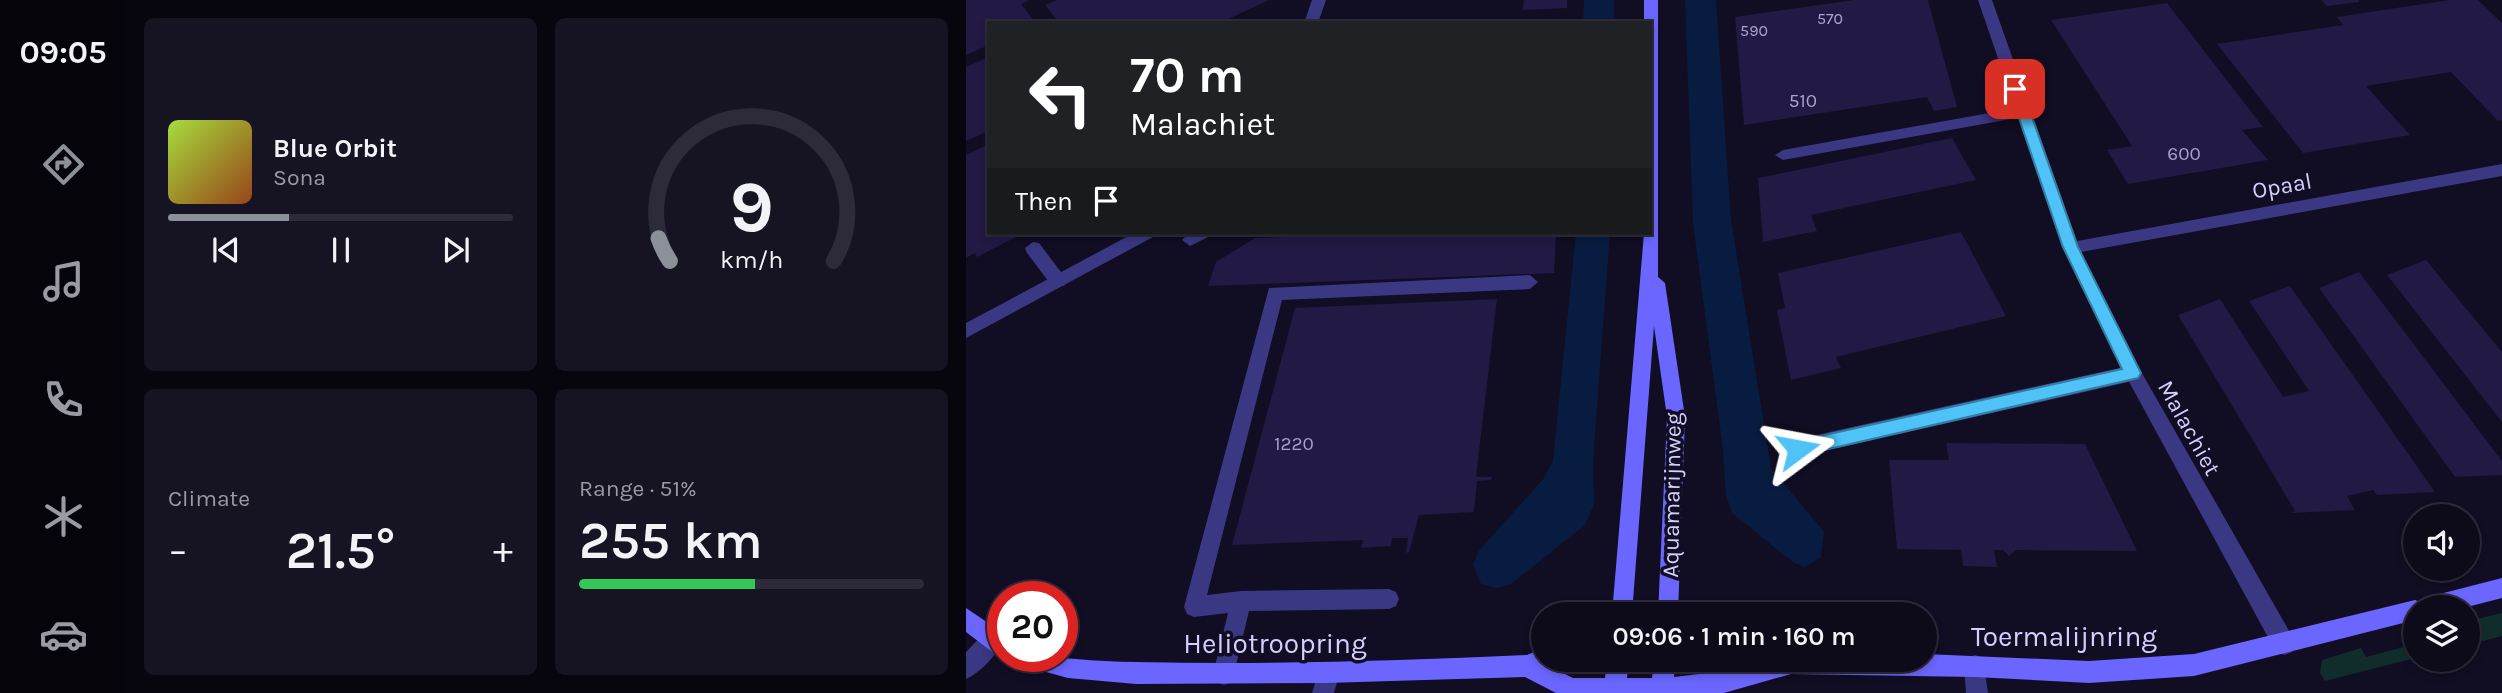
<!DOCTYPE html>
<meta charset="utf-8">
<style>
body{margin:0;font-family:Karla,sans-serif;background:#161323;color:#f1f3f6;height:100vh;display:flex;flex-direction:column;font-size:26px;white-space:nowrap}
*{box-sizing:border-box;margin:0}
p{font-size:23px;color:#9a9aa2}
.icon{flex:none;width:38px;height:38px;fill:none;stroke:currentColor;stroke-width:2;stroke-linecap:round;stroke-linejoin:round}
.map{position:relative;flex:1;overflow:hidden}
.side{display:flex;flex-direction:column;gap:18px;padding:18px;background:#07060e;width:840px}
.side>*{flex:none}
.banner{position:absolute;left:21px;top:21px;width:665px;height:214px;border-radius:0px;box-shadow:0 4px 10px #0003,0 0 0 2px #2d2b39;background:#202124;color:#fff;overflow:hidden}
.fabs{position:absolute;left:1437px;top:504px;display:grid;gap:14px}
.fabs a{display:grid;place-items:center;width:77px;height:77px;border-radius:50%;background:#0d0a1a;box-shadow:0 4px 10px #0003,0 0 0 2px #2d2b39;font-size:35px}
.speed{position:absolute;left:21px;top:581px;display:flex;gap:14px;font-size:35px;font-weight:700;text-align:center}
.speed>*{display:grid;place-content:center;width:91px;height:91px;border-radius:50%;background:#0d0a1a;box-shadow:0 4px 10px #0003,0 0 0 2px #2d2b39;line-height:1}
.speed .limit{border:10px solid #d22;background:#fff;color:#111}
.pin{position:absolute;display:grid;place-items:center;width:60px;height:60px;color:#fff;margin:-30px;border-radius:14px;box-shadow:0 4px 10px #0006}
.me{position:absolute;width:77px;margin:-38px;rotate:77deg;stroke-linejoin:round;filter:drop-shadow(0 0 5px #0008)}
.turn{display:flex;align-items:center;gap:24px;height:147px;padding:0 28px;font-size:32px}
.turn .icon{width:91px;height:91px;stroke-width:2.5}
.turn b{display:block;font-size:49px;line-height:60px}
.then{display:flex;align-items:center;height:66px;padding:0 28px;background:#0003;gap:14px;font-size:26px}
.big{font-size:52px;font-weight:600;line-height:1.1}
.side .tile{flex:1;display:flex;flex-direction:column;justify-content:center;gap:10px;min-width:0;padding:0 24px;border-radius:10px;background:#161323}
.side .dial{align-items:center;gap:0}
.dial svg{height:182px;overflow:visible;fill:none;stroke:#2d2b39;stroke-width:7;stroke-linecap:round;text-anchor:middle}
.dial text{fill:#f1f3f6;stroke:none}
.song{display:flex;align-items:center;gap:21px}
.cover{width:84px;height:84px;border-radius:10px;background:linear-gradient(135deg,hsl(80 70% 55%),hsl(20 70% 35%))}
.played{height:7px;border-radius:4px;background:linear-gradient(90deg,#8c9099 35%,#2d2b39 35%)}
.keys{display:flex;justify-content:space-around;direction:ltr}
.heat{display:flex;justify-content:space-between;align-items:center;font-size:38px;direction:ltr}
.charge{height:10px;border-radius:5px;background:linear-gradient(90deg,#34c759 51%,#2d2b39 0)}
.side .tiles{flex:1;display:grid;gap:18px;grid-template-columns:repeat(2,1fr)}
.trip{position:absolute;left:565px;top:602px;width:406px;height:70px;border-radius:35px;background:#0d0a1a;box-shadow:0 4px 10px #0003,0 0 0 2px #2d2b39;font-weight:600;line-height:70px;text-align:center}
main{display:flex;flex:1;min-height:0}
.tab-bar{display:flex;flex-direction:column;width:126px;justify-content:space-around;align-items:center;background:#05040a;color:#9a9aa2}
.tab-bar .icon{width:49px;height:49px}
.tab-bar .active{color:#8c9099}
.tab-bar b{font-size:32px;color:#f1f3f6}
.map>svg:first-child{display:block}
</style>
<main>
<nav class="tab-bar">
<b>09:05</b>
<svg class="icon active" aria-label="directions" viewBox="0 0 24 24"><path d="M12 3l9 9-9 9-9-9zM9 14v-3h6M13 9l2 2-2 2"/></svg>
<svg class="icon" aria-label="music" viewBox="0 0 24 24"><path d="M9 18V5l10-2v13"/><circle cx="6" cy="18" r="3"/><circle cx="16" cy="16" r="3"/></svg>
<svg class="icon" aria-label="phone" viewBox="0 0 24 24"><path d="M5 4h4l2 5-3 2q2 4 5 5l2-3 5 2v4C11 20 4 13 5 4z"/></svg>
<svg class="icon" aria-label="climate" viewBox="0 0 24 24"><path d="M12 3v18M4 7l16 10M4 17L20 7"/></svg>
<svg class="icon" aria-label="car" viewBox="0 0 24 24"><path d="M5 17H2v-5l4-1 3-4h7l3 4 3 1v5h-3M9 17h6M6 11h13"/><circle cx="7" cy="17" r="2"/><circle cx="17" cy="17" r="2"/></svg>
</nav>
<section class="side">
<div class="tiles">
<div class="tile">
<div class="song"><i class="cover"></i><div><b>Blue Orbit</b><p>Sona</p></div></div>
<div class="played"></div>
<div class="keys"><svg class="icon" aria-label="previous" viewBox="0 0 24 24"><path d="M18 5L8 12l10 7zM5 5v14"/></svg><svg class="icon" aria-label="pause" viewBox="0 0 24 24"><path d="M8 5v14M16 5v14"/></svg><svg class="icon" aria-label="next" viewBox="0 0 24 24"><path d="M6 5l10 7-10 7zM19 5v14"/></svg></div>
</div>
<div class="tile dial"><svg viewBox="0 0 100 80">
<path d="M14 69A42 42 0 1 1 86 69"/>
<path d="M14 69A42 42 0 0 1 9 59" stroke="#8c9099"/>
<text x="50" y="56" font-size="32" font-weight="700">9</text>
<text x="50" y="72" font-size="11">km/h</text>
</svg></div>
<div class="tile"><p>Climate</p>
<div class="heat"><a>−</a><b class="big">21.5°</b><a>+</a></div>
</div>
<div class="tile"><p>Range · 51%</p><b class="big">255 km</b><div class="charge"></div></div>
</div>
</section>
<div class="map">
<svg width="1536" height="693" viewBox="0 0 1536 693">
<rect width="100%" height="100%" fill="#110d23"/>
<path fill="#102d2c" d="M1536,613V636L1502,645V621Z
M1449,644V658L1359,681L1354,673L1356,660L1395,648L1400,657Z"/>
<path fill="#081c41" d="M618,0H648V23H617Z
M719,0H750L765,220L805,468L858,532L855,557L839,567L828,563L766,513L760,496L757,450L727,223Z
M610,233H644L627,460L628,505L619,525L545,584L531,588L515,584L507,565L512,552L578,478L587,461Z"/>
<path fill="#221944" d="M0,0H64L55,4L70,23H23V45L0,55Z
M91,0H303L254,23H94L79,5Z
M558,0H601V8L557,10Z
M888,0H962L991,107L968,111L961,97L778,125L769,17Z
M1355,0H1393V2L1361,6Z
M1483,0H1512L1536,23V120L1532,121L1485,72L1400,86L1444,135L1337,153L1251,44L1377,25L1371,17Z
M1201,3L1297,127L1276,130L1302,160L1162,184L1141,150L1166,146L1085,20Z
M599,19V23H549V21Z
M23,57V131L0,141V67Z
M986,138L1010,180L845,215L851,231L797,242L792,178Z
M23,144V233H58L11,257L9,253L0,258V155Z
M995,232L1040,316L870,357L875,368L825,380L811,310L819,308L812,273Z
M429,233H590L588,273L242,286L250,262L289,238Z
M1460,260L1536,352V422L1421,275Z
M1393,272L1536,461V475L1489,477L1353,288Z
M1324,286L1391,381L1469,492L1411,495L1407,490L1381,496L1389,510L1324,513L1329,511L1212,315L1254,299L1317,397L1343,391L1283,301Z
M531,299L510,477H526L525,480L511,481L508,512L453,515L443,552L440,553L442,538H426L425,546L395,548L397,540L266,545L329,308Z
M980,443L1119,444L1171,551L1050,550L1043,556L1037,550H1028L1031,567L997,566L995,550L931,549L923,460H983Z"/>
<g fill="none" stroke-linecap="round" stroke-linejoin="round">
<path fill="#3a3783" fill-rule="evenodd" d="M1057,107L1064,112L1062,116L817,160L809,155L817,150Z
M223,233H244L242,237L224,246L216,240Z
M67,242L73,243L98,276L100,281L98,286H86L61,253L59,248Z
M564,275L572,282L564,289L316,300L241,595L275,591L423,589L430,592L433,599L430,606L423,609L283,611L266,682L258,685L250,682L247,674L262,613L228,617L221,614L218,607L303,288Z
M1167,365L1173,368L1176,373L1173,378L1167,381L832,457L825,454L823,448L825,442L832,439Z"/>
<path fill="#3a3783" fill-rule="evenodd" d="M346,0H360L352,23H338Z
M1012,0H1026L1111,241L1536,164V176L1115,252L1173,368L1326,636L1329,644L1326,652L1318,655L1310,652L1161,378L1097,248Z
M168,233H189L187,237L0,338V323Z
M26,630L34,633L37,641C31,655 14,673 0,679V652L18,633Z
M1009,655L1017,658L1022,693H1000L998,666L1001,658Z
M362,664L370,667L373,675L368,693H346L354,667Z"/>
<path fill="#6b66ff" fill-rule="evenodd" d="M678,0H692V277L699,283L719,417L712,614H692L701,417L688,326L666,614H646L678,233H684V23H678Z
M1536,578V598L1501,607H1449V620L1228,676L1123,683L1009,677L825,674L758,693H590L559,677L359,683L170,684L102,678L51,664L48,656C90,656 128,662 170,662C300,665 431,661 561,655L578,648V660H588L585,667L607,678H639L641,660H663L661,678H686L688,660H710L708,677L759,671L799,660H959V654L1123,661L1228,654L1449,600L1454,602L1462,597Z
M0,608L37,633L38,656L29,654L0,632Z"/>
</g>
<path fill="#4fc3f7" stroke="#337fa1" stroke-width="2" d="M1049,85L1056,89L1112,247L1175,373L1172,378L832,456L826,454L824,449L826,443L832,441L1156,369L1097,247L1043,89Z"/>
<g text-anchor="middle" dominant-baseline="central" stroke-width="7" stroke-linejoin="round" paint-order="stroke">
<g font-size="16" fill="#a8a2d0">
<text x="864" y="18">570</text>
<text x="788" y="30">590</text>
</g>
<g font-size="19" fill="#a8a2d0">
<text x="837" y="101">510</text>
<text x="1218" y="154">600</text>
<text x="328" y="444">1220</text>
</g>
<g font-size="23" fill="#d5cfff" stroke="#110d23">
<text transform="translate(1316 186) rotate(-10)">Opaal</text>
<text transform="translate(1223 428) rotate(61)">Malachiet</text>
<text transform="translate(706 495) rotate(-89)">Aquamarijnweg</text>
</g>
<g font-size="28" fill="#d5cfff" stroke="#110d23">
<text x="1098" y="636">Toermalijnring</text>
<text x="309" y="643">Heliotroopring</text>
</g>
</g>
</svg>
<div class="fabs">
<a><svg class="icon" aria-label="sound" viewBox="0 0 24 24"><path d="M4 9h4l5-4v14l-5-4H4zM17 9q2 3 0 6"/></svg></a>
<a><svg class="icon" aria-label="layers" viewBox="0 0 24 24"><path d="M12 4l9 5-9 5-9-5zM3 14l9 5 9-5"/></svg></a>
</div>
<div class="speed"><div class="limit">20</div></div>
<div class="pin" style="left:1049px;top:89px;background:#d93025"><svg class="icon" aria-label="arrive" viewBox="0 0 24 24"><path d="M6 21V4h12l-3 4 3 4H6"/></svg></div>
<svg class="me" style="left:832px;top:449px" viewBox="-20 -20 40 40"><path d="M0-17L14 15 0 8-14 15z" fill="#4fc3f7" stroke="#fff" stroke-width="4"/></svg>
<div class="trip">09:06 · 1 min · 160 m</div>
<div class="banner">
<div class="turn"><svg class="icon" aria-label="left" viewBox="0 0 24 24"><path d="M17 20v-9H6M10 6l-5 5 5 5"/></svg><div><b>70 m</b>Malachiet</div></div>
<div class="then">Then<svg class="icon" aria-label="arrive" viewBox="0 0 24 24"><path d="M6 21V4h12l-3 4 3 4H6"/></svg></div>
</div>
</div>
</main>
